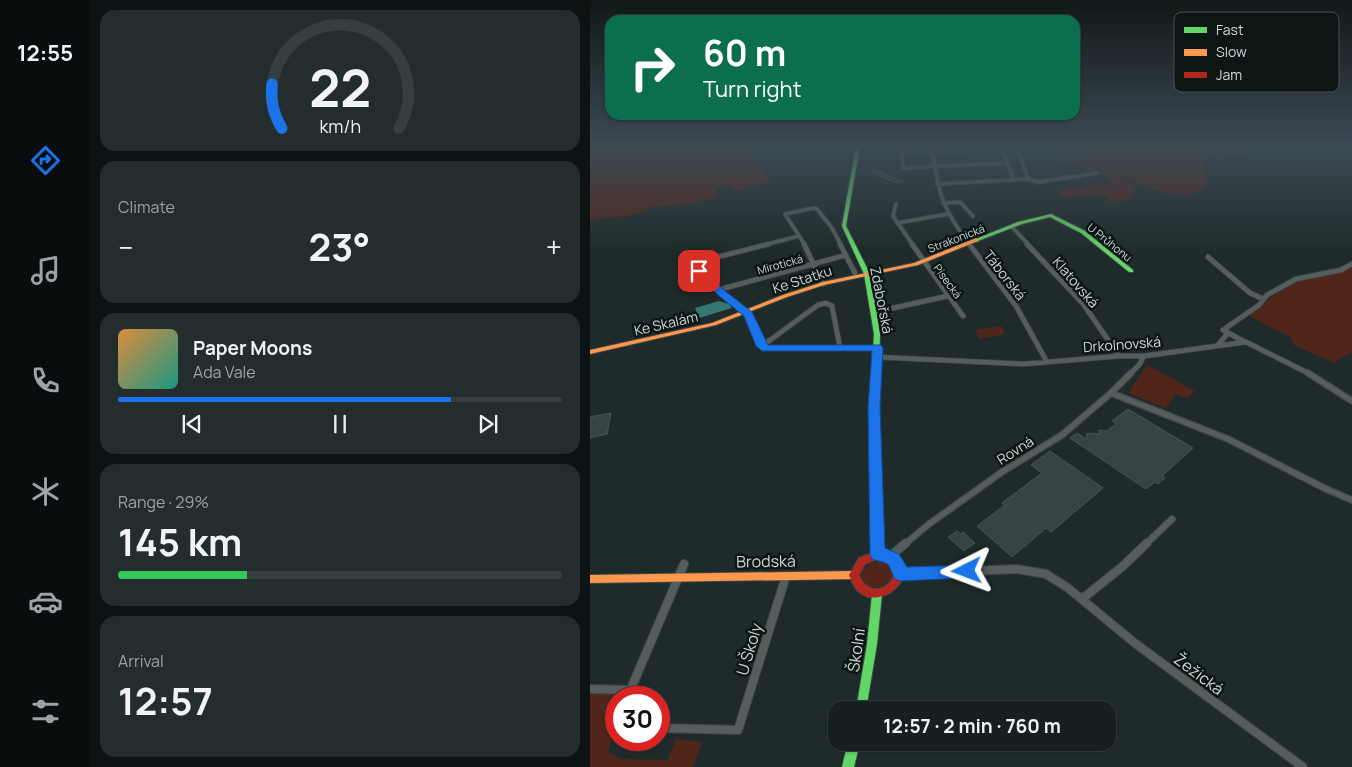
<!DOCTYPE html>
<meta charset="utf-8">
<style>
body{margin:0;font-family:Manrope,sans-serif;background:#242d2d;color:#f1f3f6;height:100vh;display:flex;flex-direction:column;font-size:19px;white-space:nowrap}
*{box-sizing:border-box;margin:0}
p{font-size:16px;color:#9ea3a5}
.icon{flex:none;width:28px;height:28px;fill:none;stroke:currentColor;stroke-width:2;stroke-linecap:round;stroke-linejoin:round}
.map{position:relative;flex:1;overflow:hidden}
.panel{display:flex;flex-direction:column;gap:10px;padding:10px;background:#0d1212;width:500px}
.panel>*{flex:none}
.hud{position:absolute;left:15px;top:15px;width:475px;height:105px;border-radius:15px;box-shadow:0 1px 4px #0004,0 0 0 1px #363e3e;background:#0b6e4f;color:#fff;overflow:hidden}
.speed{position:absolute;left:15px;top:686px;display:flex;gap:10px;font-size:25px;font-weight:700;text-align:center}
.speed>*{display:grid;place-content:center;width:65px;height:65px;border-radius:50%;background:#172020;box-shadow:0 1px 4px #0004,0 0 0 1px #363e3e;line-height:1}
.speed .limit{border:8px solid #d22;background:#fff;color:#111}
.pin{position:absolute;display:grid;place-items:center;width:42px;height:42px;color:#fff;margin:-21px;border-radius:10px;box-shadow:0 2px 8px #0006}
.me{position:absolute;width:55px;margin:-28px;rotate:267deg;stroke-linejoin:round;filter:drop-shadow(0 0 4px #0008)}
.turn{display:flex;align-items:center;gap:18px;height:105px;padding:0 15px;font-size:22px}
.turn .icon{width:65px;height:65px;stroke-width:2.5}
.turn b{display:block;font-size:35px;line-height:42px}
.big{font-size:38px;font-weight:700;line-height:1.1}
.panel .card{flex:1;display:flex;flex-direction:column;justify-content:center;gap:8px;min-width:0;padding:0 18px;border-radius:15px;background:#242d2d}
.panel .dial{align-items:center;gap:0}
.dial svg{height:130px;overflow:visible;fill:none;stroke:#363e3e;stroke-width:7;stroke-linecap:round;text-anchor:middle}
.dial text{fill:#f1f3f6;stroke:none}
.song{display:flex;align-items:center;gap:15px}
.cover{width:60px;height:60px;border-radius:8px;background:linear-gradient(135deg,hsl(30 70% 55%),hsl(170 70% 35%))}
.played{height:5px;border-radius:2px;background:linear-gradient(90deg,#1a73e8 75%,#363e3e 75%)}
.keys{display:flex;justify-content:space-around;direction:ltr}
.heat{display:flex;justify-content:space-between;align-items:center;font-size:28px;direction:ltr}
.charge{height:8px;border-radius:4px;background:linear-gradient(90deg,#34c759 29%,#363e3e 0)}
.trip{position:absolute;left:238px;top:701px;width:288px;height:50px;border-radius:15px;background:#172020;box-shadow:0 1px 4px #0004,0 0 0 1px #363e3e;font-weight:700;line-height:50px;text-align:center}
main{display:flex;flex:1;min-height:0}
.dock{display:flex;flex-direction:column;width:90px;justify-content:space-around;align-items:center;background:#090d0d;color:#9ea3a5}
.dock .icon{width:35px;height:35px}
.dock .on{color:#1a73e8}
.dock b{font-size:22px;color:#f1f3f6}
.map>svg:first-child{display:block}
</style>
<main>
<nav class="dock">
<b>12:55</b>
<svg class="icon on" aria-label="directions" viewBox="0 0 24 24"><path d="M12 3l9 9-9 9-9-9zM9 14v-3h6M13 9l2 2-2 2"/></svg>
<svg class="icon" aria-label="music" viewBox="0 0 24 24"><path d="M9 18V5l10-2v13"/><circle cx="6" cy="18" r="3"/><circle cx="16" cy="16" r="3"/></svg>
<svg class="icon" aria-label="phone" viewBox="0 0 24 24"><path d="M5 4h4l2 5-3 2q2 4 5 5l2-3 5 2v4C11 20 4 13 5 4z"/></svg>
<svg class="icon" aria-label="climate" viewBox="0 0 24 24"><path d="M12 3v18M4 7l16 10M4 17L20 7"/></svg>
<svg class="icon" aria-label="car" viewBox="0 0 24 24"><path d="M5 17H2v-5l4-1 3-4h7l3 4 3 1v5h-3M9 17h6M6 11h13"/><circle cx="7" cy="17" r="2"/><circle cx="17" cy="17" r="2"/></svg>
<svg class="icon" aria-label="filters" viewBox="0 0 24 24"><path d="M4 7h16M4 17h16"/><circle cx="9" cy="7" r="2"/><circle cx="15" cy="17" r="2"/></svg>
</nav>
<section class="panel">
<div class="card dial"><svg viewBox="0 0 100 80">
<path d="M14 69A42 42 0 1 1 86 69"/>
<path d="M14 69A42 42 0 0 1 8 42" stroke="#1a73e8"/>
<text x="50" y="56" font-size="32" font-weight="700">22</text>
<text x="50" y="72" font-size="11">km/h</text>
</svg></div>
<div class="card"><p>Climate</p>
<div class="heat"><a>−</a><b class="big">23°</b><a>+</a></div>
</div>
<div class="card">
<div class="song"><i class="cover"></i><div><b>Paper Moons</b><p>Ada Vale</p></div></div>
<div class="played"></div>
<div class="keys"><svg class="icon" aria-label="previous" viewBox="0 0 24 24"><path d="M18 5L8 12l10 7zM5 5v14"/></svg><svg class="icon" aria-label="pause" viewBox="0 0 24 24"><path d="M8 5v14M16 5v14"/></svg><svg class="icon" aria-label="next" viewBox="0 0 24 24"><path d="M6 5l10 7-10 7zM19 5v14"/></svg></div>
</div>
<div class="card"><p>Range · 29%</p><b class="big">145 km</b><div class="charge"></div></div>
<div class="card"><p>Arrival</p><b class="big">12:57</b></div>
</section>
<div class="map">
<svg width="762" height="767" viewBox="0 0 762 767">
<rect width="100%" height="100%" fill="#1f2b2a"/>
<path fill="#51261a" d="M0,146H151L161,150L173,173L182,181L145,191L138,186L124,188L129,194C116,204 80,205 64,207C57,208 50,213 42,215C28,217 14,216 0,221Z
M470,146H656L662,154L626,152L612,159L618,187C590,205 552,186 525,174L547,189L535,201L518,202L515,195L477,197L469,196V190L521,182L508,172L495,171L486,165L471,163L468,158L455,156C473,147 493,162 511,168Z
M762,265V352L744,363L704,345L700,337L658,315L698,285L720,276L760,269Z
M411,326L415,334L389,339L385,330Z
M557,365L605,391L597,398L585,394L576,408L538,393Z
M293,561C301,565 305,570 302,579C295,588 285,590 275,585L271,577C273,565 282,561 293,561Z
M0,689L41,690L37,697L26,698V723L18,752L31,759L78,760L86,739L112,742L103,767H0Z"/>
<path fill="#357773" d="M129,301L139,304L142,308L109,318L105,308Z"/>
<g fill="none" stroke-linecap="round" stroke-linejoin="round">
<path stroke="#357773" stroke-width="1" d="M756,146L762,149"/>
</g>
<path fill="#364443" stroke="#495352" d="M283,169L300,176L313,181L307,183L281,173Z
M538,409L603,448L572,476L575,478L568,484L565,482L556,489L480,438L487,433L496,439L497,433L509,434V430L517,431L526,424L522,421Z
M21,413L17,434L0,438V417Z
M460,451L513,488L461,532L456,528L422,557L387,526L415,505L412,503L452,473L441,465Z
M367,531L371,534L373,532L385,543L374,551L358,537Z"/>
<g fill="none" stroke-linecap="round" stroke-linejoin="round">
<g stroke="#3c4745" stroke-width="5">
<path id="street-far3" d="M342,146C348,192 351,207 380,245
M411,146L424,180
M418,163L313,168L312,153L427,147L438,179
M347,184L438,179L448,182L507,173
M353,203L370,202L383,216
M306,204L303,216L323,245
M307,223L358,214
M422,227L439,245
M174,245L209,236
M215,245L195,214L224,208L227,209L242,228L251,245"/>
</g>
<g stroke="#3c4745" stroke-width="6">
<path id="street-far2" d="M179,244L104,263L109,271L128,290L159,314L172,346L176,348H288
M214,244L233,284
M250,244L265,273
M322,244L373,316
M379,244L426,306L457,362
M437,244L494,305L529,356
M618,257L660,293L673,299
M128,290L256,255
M285,312L358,296
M655,342L633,330L669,305L677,295L706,279L751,270L762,264
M628,345L638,333
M172,346L228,305L236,303L242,306L250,348
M287,357L434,364L529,356H554L656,342L720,374
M540,374L549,365L554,356"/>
</g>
<g stroke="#3c4745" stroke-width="8">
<path id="street-far1" d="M718,373L762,401
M521,393L638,439L736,489L762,500
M315,544L339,524L412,472L472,435L521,393L541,373
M556,544L582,519"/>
</g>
<g stroke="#3c4745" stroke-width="10">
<path id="street" d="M300,556L316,543
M310,574L426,569L456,574L478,588L546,644L713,767
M492,599L533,566L557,543
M0,689L41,690
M37,698L94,564
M26,723V727
M69,728L148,730L196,576"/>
</g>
<g stroke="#3c4745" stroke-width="2">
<path id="fast" d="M266,146H270L256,226L280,274L290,334L288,407L292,555L290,558L287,559L284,558L282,555L280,407L284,334L274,274L252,226Z
M461,214L495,231L543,270V272H539L491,233L460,217L432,224L388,241L386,242L383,240L428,222Z
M287,590L290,591L292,594L287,644L276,710H266L277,644L282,594L284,591Z
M258,742H270L264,767H252Z"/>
</g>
<g stroke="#3c4745" stroke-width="2">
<path id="slow" d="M386,238L388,239V241L328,265L234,285L197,297L126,325L0,354V350L122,323L193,295L233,282L324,263Z
M264,571L267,572L269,575L267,578L264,579L0,583V575Z"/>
</g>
<g stroke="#3c4745" stroke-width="2">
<path id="jam" d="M287,551C293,553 301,554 306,557C333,575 288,615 266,589C263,585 261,579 259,575L269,558ZM287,559L299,562L304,568C306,589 278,599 269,575L275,564Z"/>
</g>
<use href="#street-far3" stroke="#555e5d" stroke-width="3"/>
<use href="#street-far2" stroke="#555e5d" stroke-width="4.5"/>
<use href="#street-far1" stroke="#555e5d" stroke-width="5.5"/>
<use href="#street" stroke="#555e5d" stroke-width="8"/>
<use href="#fast" fill="#63d668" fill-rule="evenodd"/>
<use href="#slow" fill="#ff974d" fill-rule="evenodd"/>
<use href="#jam" fill="#b3261e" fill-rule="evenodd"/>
</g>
<linearGradient id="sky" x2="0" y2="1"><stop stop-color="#111817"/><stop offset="0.57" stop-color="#3c4a55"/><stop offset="1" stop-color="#3c4a55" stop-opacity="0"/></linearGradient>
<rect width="762" height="254" fill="url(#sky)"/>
<path fill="#1a73e8" stroke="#114b97" d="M106,269H112L135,291L162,312L178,345H291L293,348L290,407L295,548L309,554L317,567L377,565L382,566L385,571L382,576L377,578L310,581L305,579C295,559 303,566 282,559L280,555L278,407L282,351H172L166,346L154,316L128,295L106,273Z"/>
<g text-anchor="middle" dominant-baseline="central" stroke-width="5" stroke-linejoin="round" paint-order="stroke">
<g font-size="11" fill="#cddad8" stroke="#0c1615">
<text transform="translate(366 238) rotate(-21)">Strakonická</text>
<text transform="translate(520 242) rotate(39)">U Průhonu</text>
<text transform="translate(190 264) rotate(-15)">Mirotická</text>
<text transform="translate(358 281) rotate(54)">Písecká</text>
</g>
<g font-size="14" fill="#cddad8" stroke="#0c1615">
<text transform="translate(415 275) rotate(52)">Táborská</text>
<text transform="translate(212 279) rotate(-18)">Ke Statku</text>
<text transform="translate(486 282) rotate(49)">Klatovská</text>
<text transform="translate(292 300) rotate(79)">Zdabořská</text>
<text transform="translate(76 323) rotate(-13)">Ke Skalám</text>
<text transform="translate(532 344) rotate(-4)">Drkolnovská</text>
<text transform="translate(425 450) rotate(-32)">Rovná</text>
</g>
<g font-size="16" fill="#cddad8" stroke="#0c1615">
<text transform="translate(176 561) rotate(-1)">Brodská</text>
<text transform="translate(159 649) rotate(-73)">U Školy</text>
<text transform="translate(266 650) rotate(-82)">Školní</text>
<text transform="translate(609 674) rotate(37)">Žežická</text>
</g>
</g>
<rect x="584" y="12" width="165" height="80" rx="8" fill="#0c1615" stroke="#465150" stroke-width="1"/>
<rect x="594" y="27" width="23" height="6" fill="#63d668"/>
<rect x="594" y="49" width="23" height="7" fill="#ff974d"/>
<rect x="594" y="72" width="23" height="6" fill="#b3261e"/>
<g font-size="14" fill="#cddad8">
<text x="626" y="35">Fast</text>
<text x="626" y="57">Slow</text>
<text x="626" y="80">Jam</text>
</g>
</svg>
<div class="speed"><div class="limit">30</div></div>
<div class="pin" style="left:109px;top:271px;background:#d93025"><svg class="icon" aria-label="arrive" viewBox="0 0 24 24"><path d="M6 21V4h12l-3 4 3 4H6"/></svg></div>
<svg class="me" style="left:377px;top:571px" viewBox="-20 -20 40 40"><path d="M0-17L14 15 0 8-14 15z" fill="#1a73e8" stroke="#fff" stroke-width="4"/></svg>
<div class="trip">12:57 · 2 min · 760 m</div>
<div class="hud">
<div class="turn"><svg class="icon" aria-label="right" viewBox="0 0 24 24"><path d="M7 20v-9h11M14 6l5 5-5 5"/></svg><div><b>60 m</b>Turn right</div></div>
</div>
</div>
</main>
